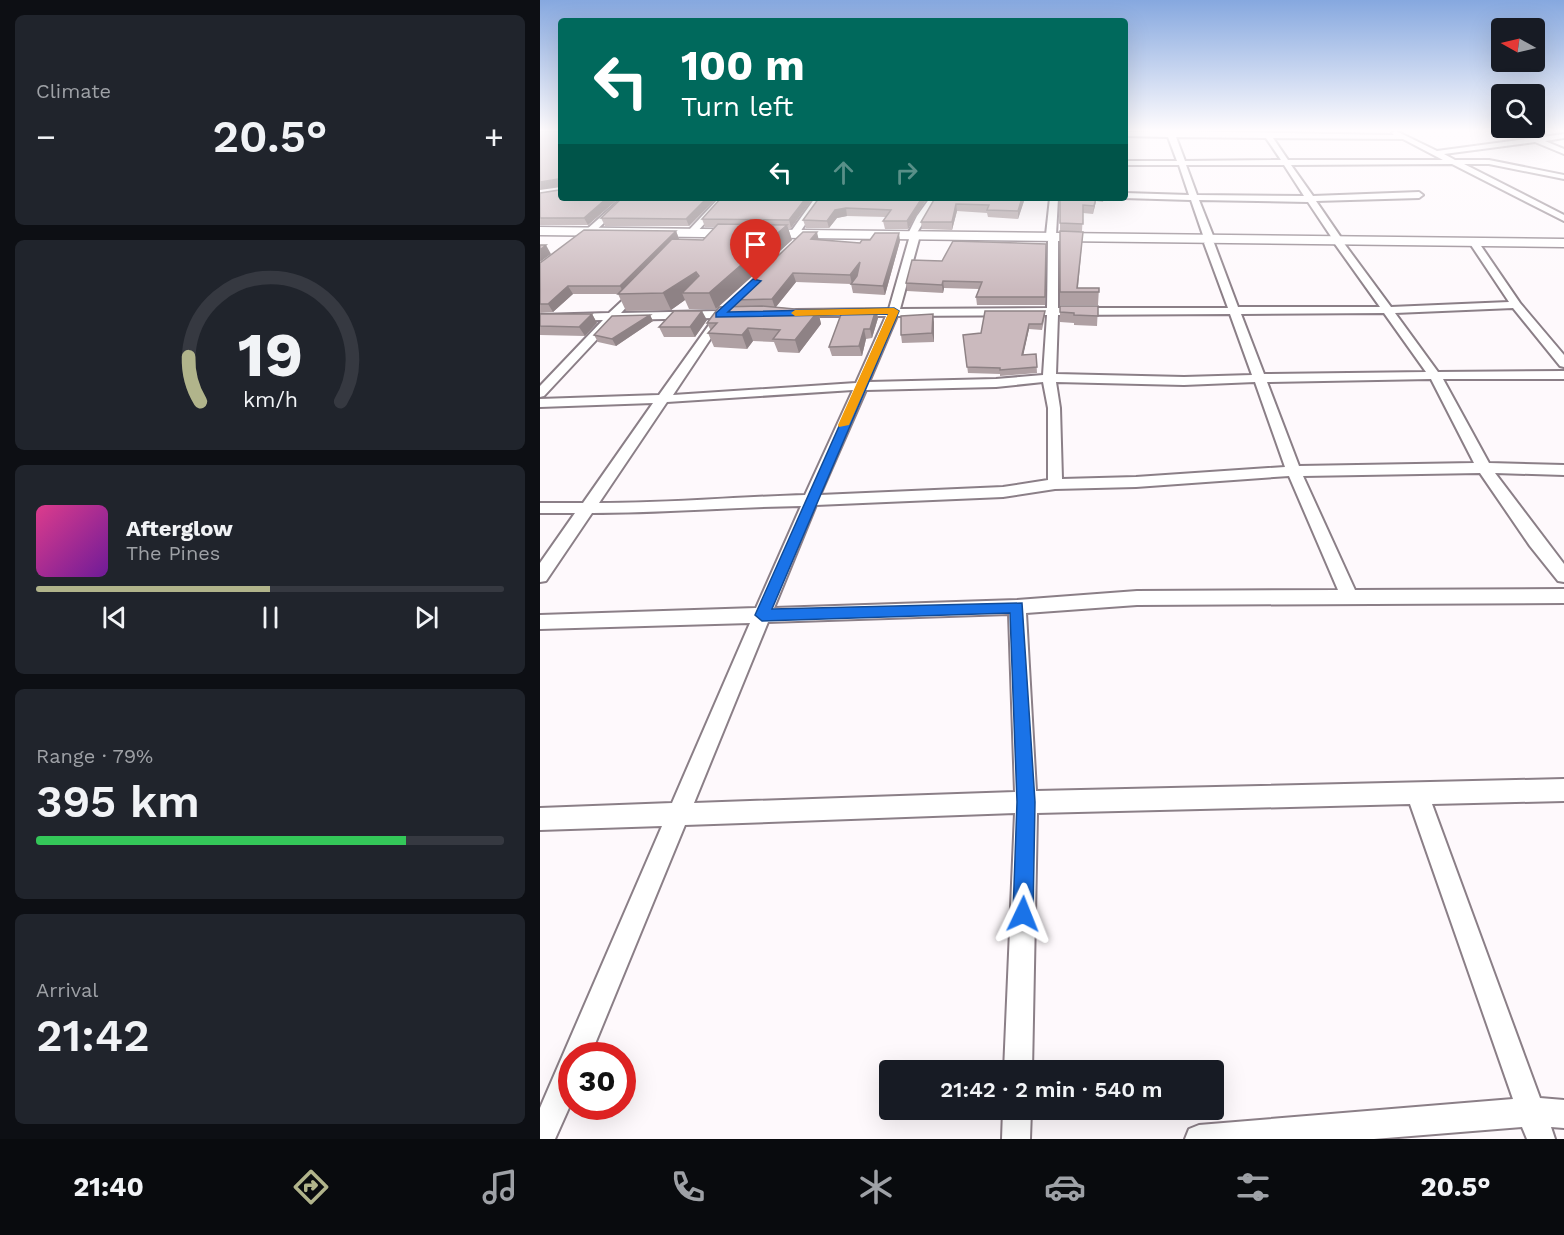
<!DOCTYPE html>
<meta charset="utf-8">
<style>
body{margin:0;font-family:"Work Sans",sans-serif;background:#20242c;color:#f1f3f6;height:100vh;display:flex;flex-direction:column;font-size:22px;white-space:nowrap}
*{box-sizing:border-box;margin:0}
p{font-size:20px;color:#9ea1a6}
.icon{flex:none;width:33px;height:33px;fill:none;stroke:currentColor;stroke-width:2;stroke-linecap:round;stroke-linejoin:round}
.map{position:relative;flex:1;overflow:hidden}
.details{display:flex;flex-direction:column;gap:15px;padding:15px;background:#0d0f14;width:540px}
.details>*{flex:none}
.hud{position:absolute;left:18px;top:18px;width:570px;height:183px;border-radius:6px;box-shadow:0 6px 24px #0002;background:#00695c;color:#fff;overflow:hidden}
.needle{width:39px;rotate:278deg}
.fabs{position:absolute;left:951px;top:18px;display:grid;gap:12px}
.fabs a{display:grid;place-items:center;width:54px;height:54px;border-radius:6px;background:#171b24;box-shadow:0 6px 24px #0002;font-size:30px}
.speed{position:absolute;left:18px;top:1042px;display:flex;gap:12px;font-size:30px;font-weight:700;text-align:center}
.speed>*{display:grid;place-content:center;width:78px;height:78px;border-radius:50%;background:#171b24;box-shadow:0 6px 24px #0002;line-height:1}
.speed .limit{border:9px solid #d22;background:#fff;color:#111}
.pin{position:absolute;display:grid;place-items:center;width:51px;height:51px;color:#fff;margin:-62px -26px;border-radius:50% 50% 50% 0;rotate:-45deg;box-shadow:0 0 6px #0007}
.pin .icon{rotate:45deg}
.me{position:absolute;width:66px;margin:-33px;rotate:2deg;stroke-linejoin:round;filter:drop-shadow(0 0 4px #0008)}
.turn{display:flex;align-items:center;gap:21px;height:126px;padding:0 24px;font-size:27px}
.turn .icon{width:78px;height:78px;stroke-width:2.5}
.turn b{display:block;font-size:42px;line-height:51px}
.lanes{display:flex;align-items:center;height:57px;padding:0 24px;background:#0003;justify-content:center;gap:30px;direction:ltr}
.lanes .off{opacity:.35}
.big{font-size:45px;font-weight:600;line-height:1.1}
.details .tile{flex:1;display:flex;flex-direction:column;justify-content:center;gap:9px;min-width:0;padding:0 21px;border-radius:9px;background:#20242c}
.details .dial{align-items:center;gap:0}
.dial svg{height:156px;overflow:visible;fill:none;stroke:#363941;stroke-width:7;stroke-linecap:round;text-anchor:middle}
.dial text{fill:#f1f3f6;stroke:none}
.song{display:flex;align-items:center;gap:18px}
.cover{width:72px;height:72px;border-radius:9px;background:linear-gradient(135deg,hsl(330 70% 55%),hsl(280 70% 35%))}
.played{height:6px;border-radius:3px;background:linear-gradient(90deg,#b1b48b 50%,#363941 50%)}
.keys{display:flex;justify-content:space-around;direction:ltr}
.heat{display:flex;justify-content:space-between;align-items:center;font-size:33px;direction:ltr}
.charge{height:9px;border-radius:4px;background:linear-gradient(90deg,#34c759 79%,#363941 0)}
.trip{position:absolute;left:339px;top:1060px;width:345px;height:60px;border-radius:6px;background:#171b24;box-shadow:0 6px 24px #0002;font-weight:600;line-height:60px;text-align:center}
.dock{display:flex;height:96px;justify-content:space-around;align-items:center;background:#090b0e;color:#9ea1a6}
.dock .icon{width:42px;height:42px}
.dock .active{color:#b1b48b}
.dock b{font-size:27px;color:#f1f3f6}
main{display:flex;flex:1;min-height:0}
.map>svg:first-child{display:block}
</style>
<main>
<section class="details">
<div class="tile"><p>Climate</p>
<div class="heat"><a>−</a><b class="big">20.5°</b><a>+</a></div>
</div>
<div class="tile dial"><svg viewBox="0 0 100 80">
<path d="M14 69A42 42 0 1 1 86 69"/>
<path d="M14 69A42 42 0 0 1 8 46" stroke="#b1b48b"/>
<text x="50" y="56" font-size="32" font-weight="700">19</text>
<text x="50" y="72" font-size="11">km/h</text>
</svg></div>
<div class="tile">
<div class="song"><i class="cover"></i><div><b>Afterglow</b><p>The Pines</p></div></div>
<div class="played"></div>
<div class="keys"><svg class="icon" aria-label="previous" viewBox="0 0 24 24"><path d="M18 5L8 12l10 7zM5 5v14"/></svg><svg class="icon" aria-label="pause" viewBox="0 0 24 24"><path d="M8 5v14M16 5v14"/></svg><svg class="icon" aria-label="next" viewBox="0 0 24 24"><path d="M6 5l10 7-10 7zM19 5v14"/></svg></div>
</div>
<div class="tile"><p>Range · 79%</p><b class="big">395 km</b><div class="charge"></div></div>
<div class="tile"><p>Arrival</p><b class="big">21:42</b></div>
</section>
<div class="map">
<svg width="1024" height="1139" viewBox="0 0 1024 1139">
<rect width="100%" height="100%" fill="#fef9fc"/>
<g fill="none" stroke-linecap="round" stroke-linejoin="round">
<g stroke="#8b7f87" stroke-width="4">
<path id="street" d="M627,131L854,135L852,133L856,131L897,151L1024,134V138L1005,141L1024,149V154L995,142L904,154L915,160H949L1024,175V179L949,164H924L1024,215V221L912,164L751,165L773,196L879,192L883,195L879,198L776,201L802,239L797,242L794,241L768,202L659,200L674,238L670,240L674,243L698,307H840L795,244L800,241L803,242L851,307L969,302L931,245L939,243L980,303L1024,355V367L1020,366L973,308L855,313L898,372L1024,371V379H903L949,463L1024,465V475L955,473L1024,564V582L1018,581L990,546L940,473L763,476L815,590L1024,589V603L597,605L486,613L496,791L1024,779V801L892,804L1000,1098L1024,1100V1128L1011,1127L1015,1139H987L982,1127L834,1139H645L649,1129L659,1125L973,1099L870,804L497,813L492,1071H464L475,813L145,825L50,1056H32V1101L15,1139H0V1108L122,826L0,830V808L132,803L210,623L0,629V615L216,608L261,506C191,507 122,513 52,513L6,581L0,582V563L35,513H0V503H43L113,403L0,407V399L119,395L174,318L75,320L4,396L0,397V386L63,320L0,321V315L69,313L98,286L103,289L81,313L178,311L184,308L198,312V316L185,317L133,395L316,383L346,316H256L251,313L256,310L349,309L369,239L372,237L368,234L377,216L390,198H398L375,236L379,239L360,309L507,308L508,241L513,238L518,241V308H688L664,243L668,240L664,238L651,200L583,198L585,193L649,195L639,165H585V161H637L628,137L585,136V132ZM636,137L726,138L741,160L645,161ZM733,138L863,139L903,160H748ZM646,165H744L764,196L657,195ZM844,313L886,372L724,374L701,314ZM690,314L712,375L644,377L516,374L518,315ZM507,315L503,375L456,379L329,382L357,316ZM891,379L934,463L759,466L727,382ZM503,382L508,408V480L463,487L280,495L326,390L456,387ZM516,382L644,385L715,382L745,467L596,477L522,479L520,408ZM313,390L265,495C196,497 128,503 59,503L127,402ZM749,476L798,590L597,591L477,600L234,608L276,505L463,497L515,489L596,487ZM469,614L475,792L154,803L228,622Z
M82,198H91L52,234H46V230Z
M179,198H188L155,234H149V230Z
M275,198H283L258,235H252L250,233Z
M510,198H518L516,235L511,238L506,235Z
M463,1110H491L490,1139H462Z"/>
</g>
<g stroke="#8b7f87" stroke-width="3">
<path id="secondary" d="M0,227L1024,239V247L0,235Z"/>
</g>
<use href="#street" fill="#fff" fill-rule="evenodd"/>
<use href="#secondary" fill="#fff" fill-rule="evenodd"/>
</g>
<path fill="#afa0a3" d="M21,131V198H79L48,225H0V193L19,190Z
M82,198H177L149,226H65L61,218Z
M273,198L251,228H248L252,240L176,309H149L145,300L131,310L86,311L78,294H33L13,312L0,313V263L136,231L139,239L163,240L176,227H165L162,219Z
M279,198H387L368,229H345L343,221L346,217L307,216L297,218L289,228H266L263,220Z
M395,198H485L478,219L448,217L447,213L417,211L412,230L382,229L381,222Z
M520,198H564L563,202L556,201L553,214L543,213L542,231H520Z
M520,231L543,232L538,288H559L558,305H520Z
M279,240L320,243L360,241L345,295L313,293L311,284L256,282L236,307L278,311L281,324L259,353L238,352L234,342L213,341L207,349L174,347L168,333L171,331L167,323L195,307L192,300Z
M506,244L505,305H437L436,297L439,289L404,288L403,293L367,291L366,283L402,261Z
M520,306H558L557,326L534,325V323L520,322Z
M336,309L338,318L332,338L326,339L322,356H292L289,347Z
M0,314H52L57,323L45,336L0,335Z
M110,315L113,321L76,346L58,342L54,335Z
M505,316L502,330L489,329L483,355L496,354L497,373L460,376V374L428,373L423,335L441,333Z
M167,320L155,337H124L119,327Z
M394,322V342L362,343L361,335Z"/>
<path fill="#8e8285" d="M19,179L21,187L0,190V182Z
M67,198H79L48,225L44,218Z
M167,198H177L149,226L146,219Z
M266,198H273L251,228L249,220Z
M382,198H387L368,229L367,221Z
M482,198H485L478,219V211Z
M556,198H557L556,201L553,214L554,206Z
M416,204L417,211L412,230V222Z
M306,208L307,216L297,218L289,228L287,221L295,210Z
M247,225L252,240L176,309L169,293Z
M136,231L139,239L84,294L80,286Z
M277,232L279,241L271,239Z
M359,233L360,241L345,295L343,286Z
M6,245L11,254L0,262V250Z
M320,262L322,270L312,284L310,275Z
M156,272L163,288L142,293L145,300L131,310L123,293Z
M253,273L256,282L235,308L232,299Z
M403,281L404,288L403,293L402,285Z
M28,286L33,294L13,312L8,304Z
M336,309L338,318L332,338L330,329Z
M162,311L167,320L155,337L150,327Z
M278,311L281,324L259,353L255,340Z
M52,314L57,323L45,336L39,327Z
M393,314L394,322V342L392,333Z
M110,315L113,321L76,346L72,339Z
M489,324V329L482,361V355Z
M208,328L213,341L207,349L202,335Z
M324,329L326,339L322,356L319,346Z"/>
<path fill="#cbbabe" stroke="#8e8285" stroke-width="1.5" d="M0,131H21V198H67L44,218H0V193L19,190V179L0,182Z
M82,198H167L146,219L61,218Z
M181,198H266L249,220L162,219Z
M279,198H382L367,221H343L351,210L306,208L295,210L287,221L263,220Z
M395,198H482L478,211L447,210L449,205L416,204L412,222H381Z
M520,198H556L554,206L543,205V224L520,223Z
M178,224L247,225L169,293H142L159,276L156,272L123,293L78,294L132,239L163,240Z
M44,230L136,231L80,286H28L8,304H0V263Z
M520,231L543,232L537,288H559V292H520Z
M263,232H277L271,239L320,243L322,240H330L335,233H359L343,286L311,284L317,276L320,262L310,275L253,273L232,299L192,300Z
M413,241L506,244L505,297H436L442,282L403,281L402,285L366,283L372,260L402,261Z
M0,245H6L0,250Z
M222,306L278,311L255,340L233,339L240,330L208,328L202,335L168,333L177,323H167L179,307Z
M520,306H558V316L534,315V313L520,312Z
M303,309H336L330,329H324L319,346L289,347Z
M134,311H162L150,327H119Z
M445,311H505L502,324H489L482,355L496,354L497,367L460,370V368L427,367L423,335L441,333Z
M0,314H52L39,327L0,326Z
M393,314L392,333L361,335V316Z
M110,315L72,339L54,335L72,316Z"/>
<linearGradient id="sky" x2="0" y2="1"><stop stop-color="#86a8df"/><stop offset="0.45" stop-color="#fffcfe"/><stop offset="1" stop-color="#fffcfe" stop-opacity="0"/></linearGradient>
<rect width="1024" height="290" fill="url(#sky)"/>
<path fill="#1a73e8" stroke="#114b97" stroke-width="1.5" d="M213,279L221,281L188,312L354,308L359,311L232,609L482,603L495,802L493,914L490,921L483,924L476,921L473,914L477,802L470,613L222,621L215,615L349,314L176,317V313Z"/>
<path fill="#f59e0b" d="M354,308L359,311L309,425L299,427L298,425L348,314L255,316L251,313L255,310Z"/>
</svg>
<div class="fabs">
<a><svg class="needle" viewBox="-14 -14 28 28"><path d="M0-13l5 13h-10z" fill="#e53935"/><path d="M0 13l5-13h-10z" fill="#9ea1a6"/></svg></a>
<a><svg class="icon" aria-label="search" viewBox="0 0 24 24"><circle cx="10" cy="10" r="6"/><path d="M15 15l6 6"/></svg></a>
</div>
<div class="speed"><div class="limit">30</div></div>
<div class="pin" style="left:216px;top:281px;background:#d93025"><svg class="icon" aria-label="arrive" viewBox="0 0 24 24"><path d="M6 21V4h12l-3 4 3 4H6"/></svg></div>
<svg class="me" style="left:483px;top:914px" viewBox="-20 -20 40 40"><path d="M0-17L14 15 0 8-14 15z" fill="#1a73e8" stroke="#fff" stroke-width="4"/></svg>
<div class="trip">21:42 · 2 min · 540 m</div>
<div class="hud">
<div class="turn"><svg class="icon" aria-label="left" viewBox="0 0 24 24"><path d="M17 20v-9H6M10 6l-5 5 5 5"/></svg><div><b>100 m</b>Turn left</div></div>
<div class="lanes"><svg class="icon" aria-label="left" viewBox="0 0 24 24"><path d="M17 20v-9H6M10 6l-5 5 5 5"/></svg><svg class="icon off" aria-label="ahead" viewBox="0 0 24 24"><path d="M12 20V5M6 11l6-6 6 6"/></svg><svg class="icon off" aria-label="right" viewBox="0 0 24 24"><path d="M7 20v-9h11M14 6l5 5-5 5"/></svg></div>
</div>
</div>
</main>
<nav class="dock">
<b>21:40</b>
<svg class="icon active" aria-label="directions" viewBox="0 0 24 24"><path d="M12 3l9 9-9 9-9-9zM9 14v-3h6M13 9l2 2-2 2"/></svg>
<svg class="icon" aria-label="music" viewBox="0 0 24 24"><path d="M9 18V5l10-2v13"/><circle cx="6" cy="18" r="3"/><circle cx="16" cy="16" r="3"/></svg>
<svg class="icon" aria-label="phone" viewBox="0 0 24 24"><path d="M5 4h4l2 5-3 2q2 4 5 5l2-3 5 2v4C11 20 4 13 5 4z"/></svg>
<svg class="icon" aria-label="climate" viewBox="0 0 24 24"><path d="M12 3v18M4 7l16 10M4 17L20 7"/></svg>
<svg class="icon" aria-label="car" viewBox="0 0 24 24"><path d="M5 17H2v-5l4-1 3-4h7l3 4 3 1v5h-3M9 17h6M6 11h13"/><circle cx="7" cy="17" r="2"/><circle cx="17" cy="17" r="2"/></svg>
<svg class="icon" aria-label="filters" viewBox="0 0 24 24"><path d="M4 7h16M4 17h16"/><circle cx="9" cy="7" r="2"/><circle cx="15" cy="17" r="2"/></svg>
<b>20.5°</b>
</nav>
